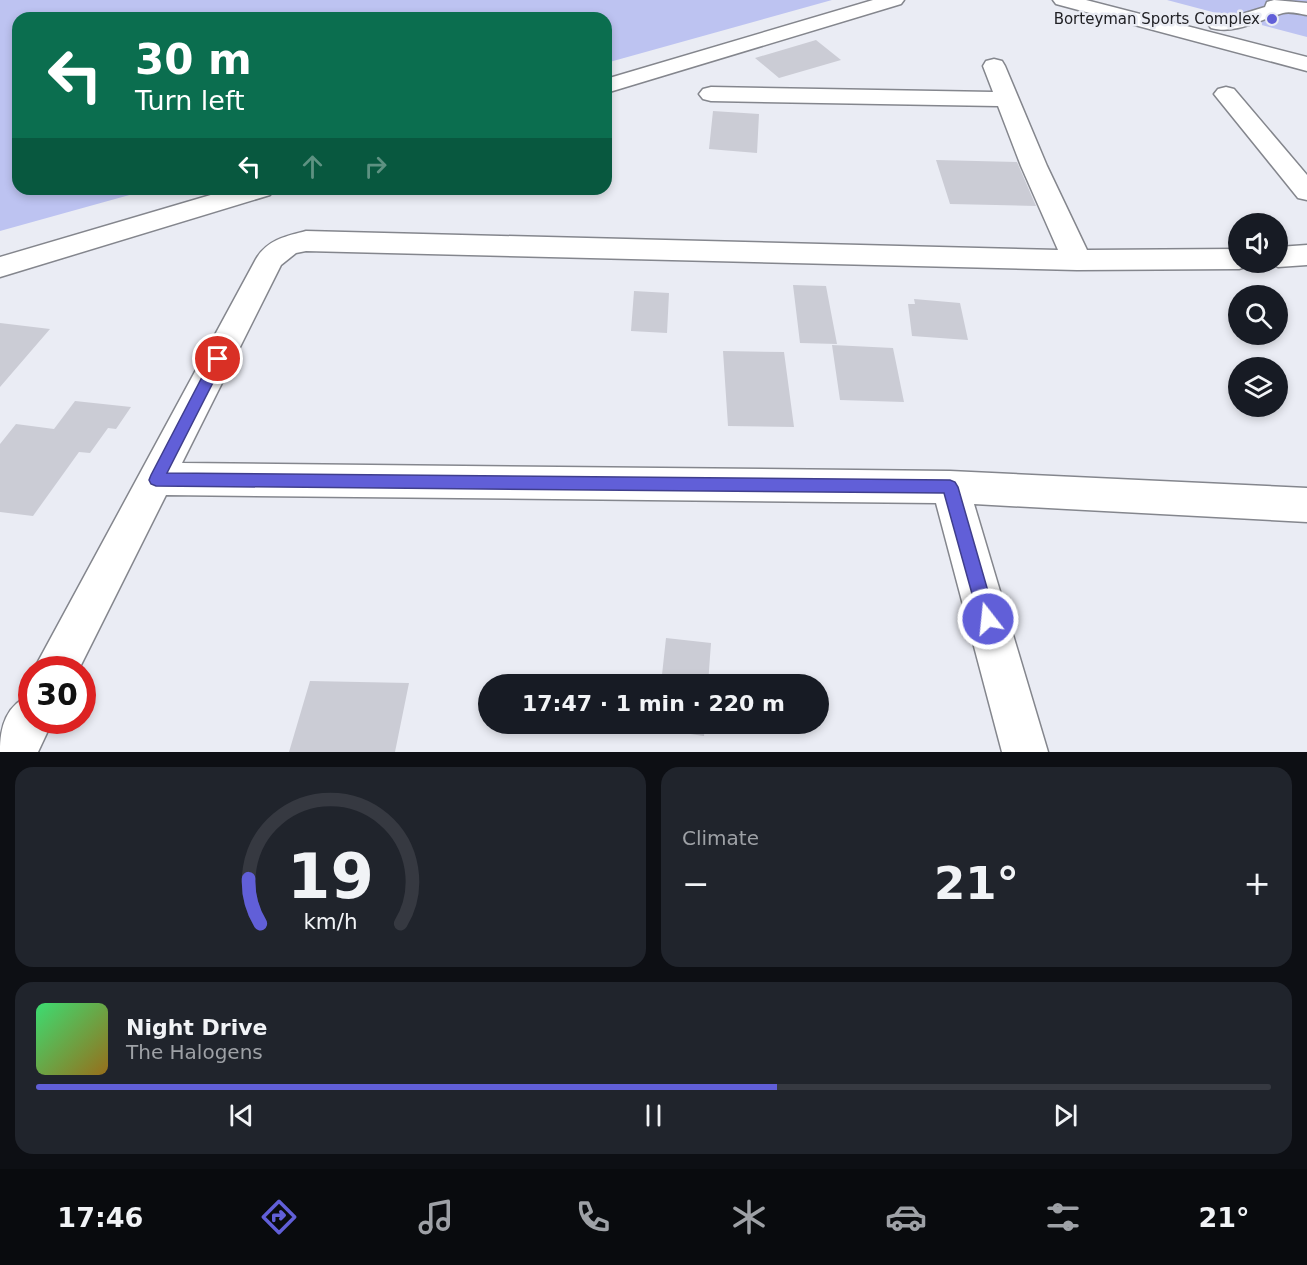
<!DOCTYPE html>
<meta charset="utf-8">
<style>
body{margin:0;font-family:"DejaVu Sans",sans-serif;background:#20242c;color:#f1f3f6;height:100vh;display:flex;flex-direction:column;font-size:22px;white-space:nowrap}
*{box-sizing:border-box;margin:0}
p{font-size:20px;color:#9ea1a6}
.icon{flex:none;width:33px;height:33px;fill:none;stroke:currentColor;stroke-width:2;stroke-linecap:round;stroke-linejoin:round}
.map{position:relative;height:752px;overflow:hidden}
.side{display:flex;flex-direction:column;gap:15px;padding:15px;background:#0d0f14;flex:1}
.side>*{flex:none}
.banner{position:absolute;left:12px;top:12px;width:600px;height:183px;border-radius:18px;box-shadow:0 3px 9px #0003;background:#0b6e4f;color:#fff;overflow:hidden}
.fabs{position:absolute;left:1228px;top:213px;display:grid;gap:12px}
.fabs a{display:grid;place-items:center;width:60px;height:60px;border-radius:50%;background:#171b24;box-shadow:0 3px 9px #0003;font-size:30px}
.speed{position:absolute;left:18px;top:656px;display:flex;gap:12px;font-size:30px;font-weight:700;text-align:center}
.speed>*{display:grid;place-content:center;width:78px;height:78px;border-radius:50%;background:#171b24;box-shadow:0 3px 9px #0003;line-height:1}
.speed .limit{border:9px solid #d22;background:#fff;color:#111}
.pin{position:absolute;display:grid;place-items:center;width:51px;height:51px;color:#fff;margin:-26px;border:3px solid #fff;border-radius:50%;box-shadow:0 2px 6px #0007}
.me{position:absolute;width:66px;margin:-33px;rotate:344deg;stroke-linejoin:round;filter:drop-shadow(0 0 4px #0008)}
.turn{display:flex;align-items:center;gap:21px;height:126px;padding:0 24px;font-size:27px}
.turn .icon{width:78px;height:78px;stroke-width:2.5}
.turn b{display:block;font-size:42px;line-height:51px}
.lanes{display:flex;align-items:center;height:57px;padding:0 24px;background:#0003;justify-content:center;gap:30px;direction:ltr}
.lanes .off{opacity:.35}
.big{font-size:45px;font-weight:800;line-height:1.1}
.side .widget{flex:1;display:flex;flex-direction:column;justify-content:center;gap:9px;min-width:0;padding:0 21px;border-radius:18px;background:#20242c}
.side .dial{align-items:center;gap:0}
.dial svg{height:156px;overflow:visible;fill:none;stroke:#363941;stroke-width:7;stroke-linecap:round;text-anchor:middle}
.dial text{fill:#f1f3f6;stroke:none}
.song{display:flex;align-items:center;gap:18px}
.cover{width:72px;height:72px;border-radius:9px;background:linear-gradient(135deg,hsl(140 70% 55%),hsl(40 70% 35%))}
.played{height:6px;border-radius:3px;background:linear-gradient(90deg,#615fd8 60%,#363941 60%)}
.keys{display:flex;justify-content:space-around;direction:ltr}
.heat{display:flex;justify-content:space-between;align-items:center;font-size:33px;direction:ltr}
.side .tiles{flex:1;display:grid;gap:15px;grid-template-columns:1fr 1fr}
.widget:last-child{grid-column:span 2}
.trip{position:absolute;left:478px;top:674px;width:351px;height:60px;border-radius:30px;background:#171b24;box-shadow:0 3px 9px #0003;font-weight:800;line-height:60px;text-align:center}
.tab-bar{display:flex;height:96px;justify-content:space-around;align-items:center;background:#090b0e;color:#9ea1a6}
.tab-bar .icon{width:42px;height:42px}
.tab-bar .selected{color:#615fd8}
.tab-bar b{font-size:27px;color:#f1f3f6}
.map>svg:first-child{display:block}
</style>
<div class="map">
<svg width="1307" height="752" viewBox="0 0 1307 752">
<rect width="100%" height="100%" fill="#eaecf4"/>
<path fill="#bdc3f1" d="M0,0H832L606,63V18H18V189H151L0,231Z
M1167,0H1307V37Z"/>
<path fill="#cbccd5" d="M816,40L841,60L779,78L755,58Z
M713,111L759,114L757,153L709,149Z
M936,160L1017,162L1036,206L950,204Z
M793,285L826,286L837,344L800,343Z
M634,291L669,293L667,333L631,331Z
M914,299L960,303L968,340L912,336L908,304H915Z
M0,323L50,329L0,387Z
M832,345L893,348L904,402L840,400Z
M723,351L784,352L794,427L728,426Z
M75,401L131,407L116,429L108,428L90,453L79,452L33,516L0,512V444L16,424L54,429Z
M666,638L711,643L708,684H661Z
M310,681L409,683L395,752H289Z
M656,723H705L704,736L656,729Z"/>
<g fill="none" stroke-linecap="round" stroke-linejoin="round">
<g stroke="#84868d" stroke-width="3">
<path id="minor" d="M873,0H904L901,4L606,93V79Z
M1053,0H1086L1307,57V71L1056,4Z
M1274,0L1307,3V15C1300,14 1290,11 1283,13C1261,19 1236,35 1211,28L1208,24L1211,20L1239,15L1265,7L1267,2Z
M994,59L1002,61L1005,66L1047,166L1087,250L1239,249V262H1251L1249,266L1239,269L1077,270L306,251L296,253L281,265L182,463L950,471L1307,488V522L974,504L1048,752H1002L936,503L166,495L79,669H34L256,259C267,240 286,236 306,231L1058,250L1021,166L998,106L711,101L703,99L699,94L703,89L711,87L993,92L983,66L986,61Z
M1226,87L1234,89L1307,175V200L1298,198L1218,99L1214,94L1218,89Z
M231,189H274L270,195L0,277V257Z
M1307,245V265L1278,267L1267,262H1278V247Z
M32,694V720H53L38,752H0C0,726 6,705 32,694Z"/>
</g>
<use href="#minor" fill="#fff" fill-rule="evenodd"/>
</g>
<path fill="#615fd8" stroke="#3f3e8c" stroke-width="1.5" d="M218,354L225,359L167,473L950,480L955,482L958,487L996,619L994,625L988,628L982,625L979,619L944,493L156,486L151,484L149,480L151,475L213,356Z"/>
<circle fill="#615fd8" stroke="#eaecf4" stroke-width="2" cx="1272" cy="19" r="6"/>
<g text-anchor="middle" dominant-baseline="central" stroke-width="5" stroke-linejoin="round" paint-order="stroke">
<g font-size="15" fill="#212125" stroke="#eaecf4" text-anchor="end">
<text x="1260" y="19">Borteyman Sports Complex</text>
</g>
</g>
</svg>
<div class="fabs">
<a><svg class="icon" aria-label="sound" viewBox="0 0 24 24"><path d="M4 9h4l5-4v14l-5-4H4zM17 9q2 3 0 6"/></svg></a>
<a><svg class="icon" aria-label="search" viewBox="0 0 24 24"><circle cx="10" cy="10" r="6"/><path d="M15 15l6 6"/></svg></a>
<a><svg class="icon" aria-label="layers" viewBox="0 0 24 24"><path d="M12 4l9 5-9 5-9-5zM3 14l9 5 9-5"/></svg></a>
</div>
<div class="speed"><div class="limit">30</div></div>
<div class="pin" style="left:218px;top:359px;background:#d93025"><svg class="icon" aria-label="arrive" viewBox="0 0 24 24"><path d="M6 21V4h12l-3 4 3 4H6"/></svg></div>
<svg class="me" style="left:988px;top:619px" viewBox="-20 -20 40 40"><circle r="17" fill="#615fd8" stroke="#fff" stroke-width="3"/><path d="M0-11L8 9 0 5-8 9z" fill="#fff"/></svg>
<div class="trip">17:47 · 1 min · 220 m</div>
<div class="banner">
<div class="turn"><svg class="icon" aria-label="left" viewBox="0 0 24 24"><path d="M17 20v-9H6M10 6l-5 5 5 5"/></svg><div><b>30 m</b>Turn left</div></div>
<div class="lanes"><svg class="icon" aria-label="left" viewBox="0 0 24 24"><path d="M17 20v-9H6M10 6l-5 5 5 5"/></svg><svg class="icon off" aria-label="ahead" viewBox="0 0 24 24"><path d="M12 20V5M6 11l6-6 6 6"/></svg><svg class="icon off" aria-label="right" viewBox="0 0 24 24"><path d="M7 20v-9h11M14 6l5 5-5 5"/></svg></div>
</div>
</div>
<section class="side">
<div class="tiles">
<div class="widget dial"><svg viewBox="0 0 100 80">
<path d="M14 69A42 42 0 1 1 86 69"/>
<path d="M14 69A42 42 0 0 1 8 46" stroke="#615fd8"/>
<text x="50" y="56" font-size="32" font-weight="700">19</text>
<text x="50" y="72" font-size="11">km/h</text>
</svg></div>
<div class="widget"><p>Climate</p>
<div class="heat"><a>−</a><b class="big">21°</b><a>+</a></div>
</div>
<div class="widget">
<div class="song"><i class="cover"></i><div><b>Night Drive</b><p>The Halogens</p></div></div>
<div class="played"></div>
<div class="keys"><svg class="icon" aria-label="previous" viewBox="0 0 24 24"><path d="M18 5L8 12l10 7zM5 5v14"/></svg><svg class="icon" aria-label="pause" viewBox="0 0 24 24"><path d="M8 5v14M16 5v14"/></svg><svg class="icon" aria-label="next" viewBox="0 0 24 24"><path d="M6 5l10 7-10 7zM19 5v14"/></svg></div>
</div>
</div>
</section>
<nav class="tab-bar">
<b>17:46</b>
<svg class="icon selected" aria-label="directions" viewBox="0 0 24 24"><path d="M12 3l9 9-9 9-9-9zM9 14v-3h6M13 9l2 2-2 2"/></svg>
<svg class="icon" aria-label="music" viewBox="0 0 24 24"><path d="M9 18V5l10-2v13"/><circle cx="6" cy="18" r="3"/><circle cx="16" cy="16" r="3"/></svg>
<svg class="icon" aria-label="phone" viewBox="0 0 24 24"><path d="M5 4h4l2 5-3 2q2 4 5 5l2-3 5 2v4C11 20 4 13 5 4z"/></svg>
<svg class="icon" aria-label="climate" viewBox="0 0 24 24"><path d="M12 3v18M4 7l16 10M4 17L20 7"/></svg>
<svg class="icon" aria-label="car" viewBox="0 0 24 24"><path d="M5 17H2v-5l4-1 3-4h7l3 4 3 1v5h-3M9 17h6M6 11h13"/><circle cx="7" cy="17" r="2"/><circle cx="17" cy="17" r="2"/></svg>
<svg class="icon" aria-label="filters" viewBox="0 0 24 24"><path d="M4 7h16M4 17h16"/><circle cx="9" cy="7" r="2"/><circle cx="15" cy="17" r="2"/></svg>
<b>21°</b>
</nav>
